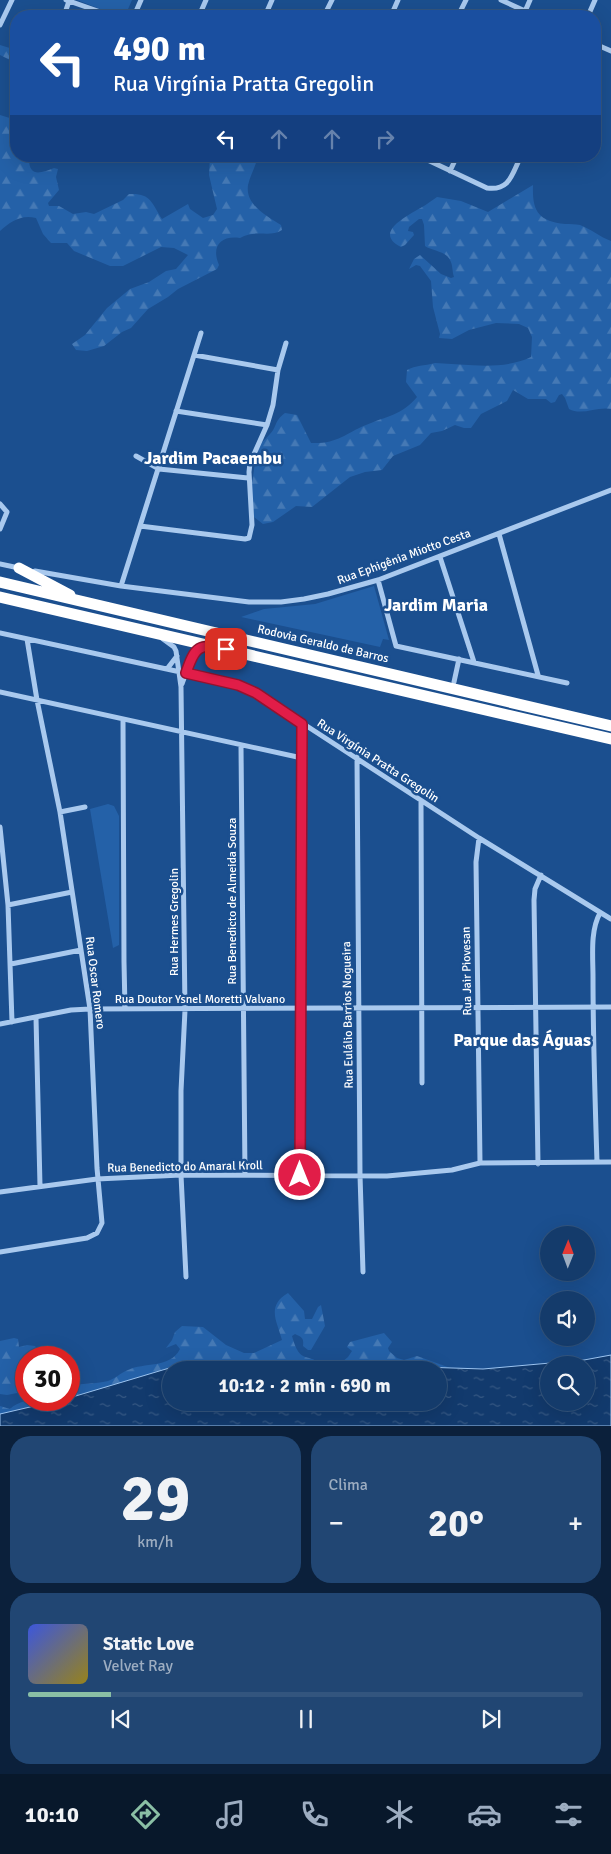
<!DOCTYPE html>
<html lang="pt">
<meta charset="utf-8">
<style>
body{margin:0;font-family:Signika,sans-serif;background:#214673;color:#f1f3f6;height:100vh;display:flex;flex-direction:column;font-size:19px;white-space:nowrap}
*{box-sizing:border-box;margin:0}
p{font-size:16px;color:#9dadc1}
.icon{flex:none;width:28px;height:28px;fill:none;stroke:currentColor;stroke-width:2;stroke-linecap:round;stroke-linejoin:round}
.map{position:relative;height:1426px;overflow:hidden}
.panel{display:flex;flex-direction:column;gap:10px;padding:10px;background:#0b203b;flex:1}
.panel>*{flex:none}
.top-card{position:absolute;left:10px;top:10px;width:591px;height:152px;border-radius:20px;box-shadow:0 5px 20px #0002,0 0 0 1px #33557e;background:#1a4fa0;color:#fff;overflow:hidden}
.needle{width:32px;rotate:1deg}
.fabs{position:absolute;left:540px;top:1226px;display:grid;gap:10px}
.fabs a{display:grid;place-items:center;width:55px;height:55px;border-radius:50%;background:#143b6b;box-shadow:0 5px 20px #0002,0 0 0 1px #33557e;font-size:25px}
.speed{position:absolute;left:15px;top:1346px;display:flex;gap:10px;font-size:25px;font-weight:700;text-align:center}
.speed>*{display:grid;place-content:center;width:65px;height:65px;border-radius:50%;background:#143b6b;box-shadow:0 5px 20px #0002,0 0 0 1px #33557e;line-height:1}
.speed .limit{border:8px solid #d22;background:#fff;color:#111}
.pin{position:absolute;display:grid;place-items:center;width:42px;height:42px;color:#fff;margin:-21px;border-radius:10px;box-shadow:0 2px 8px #0006}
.me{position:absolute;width:55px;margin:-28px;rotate:0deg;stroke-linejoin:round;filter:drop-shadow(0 0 4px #0008)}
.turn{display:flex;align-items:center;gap:18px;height:105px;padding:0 20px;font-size:22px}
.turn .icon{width:65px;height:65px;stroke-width:2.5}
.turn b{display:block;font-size:35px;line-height:42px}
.lanes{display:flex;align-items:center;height:48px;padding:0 20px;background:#0003;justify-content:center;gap:25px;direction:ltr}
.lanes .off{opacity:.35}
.big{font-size:38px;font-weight:700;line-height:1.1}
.panel .tile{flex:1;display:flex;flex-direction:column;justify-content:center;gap:8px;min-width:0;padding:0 18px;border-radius:20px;background:#214673}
.panel .dial{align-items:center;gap:0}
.dial b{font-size:65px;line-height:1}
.song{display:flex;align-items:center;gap:15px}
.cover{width:60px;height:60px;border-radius:8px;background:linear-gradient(135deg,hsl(230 70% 55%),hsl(50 70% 35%))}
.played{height:5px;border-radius:2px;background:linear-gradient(90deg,#8abfa5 15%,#33557e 15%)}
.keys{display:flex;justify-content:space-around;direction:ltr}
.heat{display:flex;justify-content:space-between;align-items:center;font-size:28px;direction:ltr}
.panel .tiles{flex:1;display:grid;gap:10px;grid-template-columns:1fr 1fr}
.tile:last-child{grid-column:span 2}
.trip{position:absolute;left:162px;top:1361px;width:285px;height:50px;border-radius:25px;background:#143b6b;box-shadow:0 5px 20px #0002,0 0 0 1px #33557e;font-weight:700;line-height:50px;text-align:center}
.tabs{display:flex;height:80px;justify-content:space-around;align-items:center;background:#08182b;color:#9dadc1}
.tabs .icon{width:35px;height:35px}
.tabs .active{color:#8abfa5}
.tabs b{font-size:22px;color:#f1f3f6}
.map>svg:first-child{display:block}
</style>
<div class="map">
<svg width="611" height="1427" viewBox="0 0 611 1427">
<defs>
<pattern id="forest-firs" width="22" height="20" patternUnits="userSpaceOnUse" patternTransform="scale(1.25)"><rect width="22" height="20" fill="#2461a8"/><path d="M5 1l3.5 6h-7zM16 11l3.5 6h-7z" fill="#4579b5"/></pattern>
<pattern id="water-ripples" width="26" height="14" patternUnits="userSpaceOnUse" patternTransform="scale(1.25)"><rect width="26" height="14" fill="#123a6d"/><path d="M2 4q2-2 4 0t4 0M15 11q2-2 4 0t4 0" fill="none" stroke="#365883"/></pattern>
</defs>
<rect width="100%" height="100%" fill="#1b4f8f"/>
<path fill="url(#forest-firs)" d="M0,45L16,50V63L0,55Z
M0,115L16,120V156H29C28,177 39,174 54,168L58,169L56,177L59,190L48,203L49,206H59L73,214L86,212L94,214L123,200L129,194C151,193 151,202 162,219L188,204L190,209L203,218L213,215L217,209L209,175L210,156H255L257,159C255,168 250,176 248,185C245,205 267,216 281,225L282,230C270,238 256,229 240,238C220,235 211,247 219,265L217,269L178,289L168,297L148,309L131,328L122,332L104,346L87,351L76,350L72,344L85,335L107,308L130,289L149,282L166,271L176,269L188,255L174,248L161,247L123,266H110L74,251L67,243H51L43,234L36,218C21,214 10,222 0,231Z
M533,185C532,211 538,221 565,224C570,224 575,224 580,225C591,229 600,237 611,241V409C597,406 582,416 569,409L565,398L562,394L559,395L555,402L551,403L546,399H528L513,390L507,401L481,414L471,428H464L455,425L442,431L431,433L420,445L393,456L382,470L365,472L350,477L312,507L296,506L273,522L263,524L254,517L251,497L252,483L255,463L260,458L258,451C260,442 265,440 270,434C277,427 274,421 285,413L297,415L311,443C338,444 344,434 366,425C387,416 402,415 417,397L406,382L407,370C416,365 424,366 435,363C466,364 502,371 531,357L532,337L528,328L519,324L496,323L469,330L452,339L439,338L440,334L433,307L431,281L420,266L416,265L409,269L414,259L420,255L441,274L451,278L454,277C452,271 453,265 450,260C446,251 432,251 425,246L424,225L422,219H419L409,227L408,231L413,232L414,235L405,245L401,247C369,231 416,212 427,204C430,202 434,199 437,197L461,201L488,212Z
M288,1293L304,1311L305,1319H312L318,1307L321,1305L325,1326L311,1350H308L303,1346C304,1338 302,1337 295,1334L292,1336C300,1367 310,1351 321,1366L171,1370L0,1421V1406L10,1409C24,1395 50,1400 69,1400V1385C81,1384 95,1384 108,1381C115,1379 120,1373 128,1370C144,1362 170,1369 180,1349L176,1344L166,1348L172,1340L175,1332L182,1326L203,1327L226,1345L244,1353H254L282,1340C277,1321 266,1306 288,1293Z
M384,1333L392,1342L388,1348L389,1351L397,1358L404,1360L417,1356L456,1370H326L327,1363L331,1361L341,1363L348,1357L352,1351L347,1347L350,1342Z
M14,1338L18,1339L19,1347L27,1345L35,1346L37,1349L36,1357L26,1358V1385L23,1383L17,1393L7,1395L0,1394V1341Z"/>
<path fill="#2461a8" d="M77,0H132L125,16H118Z
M374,586L389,640L383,639L380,647L241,617L264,609L315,604Z
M108,804L114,806L119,816V945L113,948L90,809Z"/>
<path fill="url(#water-ripples)" stroke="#9cc4f0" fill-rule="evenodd" d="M611,1355V1426H0V1414L60,1400H69V1398L176,1366L238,1361L483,1369L584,1360ZM549,1365H586V1402H549ZM171,1370H439V1402H171Z"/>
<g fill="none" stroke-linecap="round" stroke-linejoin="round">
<path stroke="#a9c9ee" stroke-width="5" d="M66,0L112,16
M501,0L536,16
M64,16L69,1
M134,16L141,0
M199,16L206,0
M265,16L272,0
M324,16L332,0
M391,16L398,0
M458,16L466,0
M523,16L530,0
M588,16L595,0
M0,25L12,0
M595,44L611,51
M419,156L487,188C510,191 512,174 521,156
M450,171L457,156
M194,355L278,370
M176,411L267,425
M136,456L159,469L248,478
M0,504L7,512L0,529
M140,526L245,539L249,538L252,525L249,472L250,463L267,425L273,405L278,370L286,343
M499,534L538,675
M440,557L474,662
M0,564L19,568
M35,571L121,586L249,602H281L304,599L328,594L378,580L611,490
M378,580L396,646L567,683
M121,586L201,333
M0,633L222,681L256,693L479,838L611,919
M163,639L174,647L176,651L181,687L185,1010L181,1091V1175L186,1277
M167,669L177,656
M454,682L459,659
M182,684L192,656L203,647
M0,692L302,758
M123,720L124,962L125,1009
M241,746L245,1175
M357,757L360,1175L363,1272
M421,801L422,1083
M60,812L85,807
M0,827L8,905L12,1022
M479,838L476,862L480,1163
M8,905L72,892
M11,964L81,950
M36,1018L40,1186
M0,1024L71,1010L90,1009L611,1007
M597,1162C595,1100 593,1039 593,977C593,956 590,931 600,913
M538,1164L534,900L535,889L541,875
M300,1175L302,724
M0,1192L97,1179L181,1175L387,1176L452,1170L480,1163L611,1162
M0,1252L87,1238L97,1233L102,1223L97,1168L90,1009L60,812L37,700L27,639"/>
<path stroke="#fff" stroke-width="11" d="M19,568L70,595
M0,582L611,726
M0,597L611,739"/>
</g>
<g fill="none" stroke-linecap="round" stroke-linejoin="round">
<g stroke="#92132f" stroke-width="12">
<path id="route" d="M226,649C199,643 195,646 186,673L238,685L256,693L302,724L300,1175"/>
</g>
<use href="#route" stroke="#e11d48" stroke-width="9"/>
</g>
<g text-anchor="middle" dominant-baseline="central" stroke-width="5" stroke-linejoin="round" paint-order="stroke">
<g font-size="12" fill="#fff" stroke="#1b4f8f">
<text transform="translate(404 557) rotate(-20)">Rua Ephigênia Miotto Cesta</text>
<text transform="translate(323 644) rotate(13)">Rodovia Geraldo de Barros</text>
<text transform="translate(378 761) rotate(33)">Rua Virgínia Pratta Gregolin</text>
<text transform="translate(232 901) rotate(-90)">Rua Benedicto de Almeida Souza</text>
<text transform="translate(174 922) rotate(-90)">Rua Hermes Gregolin</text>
<text transform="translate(467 971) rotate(-91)">Rua Jair Piovesan</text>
<text transform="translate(95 983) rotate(83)">Rua Oscar Romero</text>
<text x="200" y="999">Rua Doutor Ysnel Moretti Valvano</text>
<text transform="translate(348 1015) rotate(-91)">Rua Eulálio Barrios Nogueira</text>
<text transform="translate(185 1167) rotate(-1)">Rua Benedicto do Amaral Kroll</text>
</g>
<g font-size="18" font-weight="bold" fill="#fff" stroke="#1b4f8f">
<text x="213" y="458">Jardim Pacaembu</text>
<text x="436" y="605">Jardim Maria</text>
<text x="522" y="1040">Parque das Águas</text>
</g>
</g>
</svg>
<div class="fabs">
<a><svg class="needle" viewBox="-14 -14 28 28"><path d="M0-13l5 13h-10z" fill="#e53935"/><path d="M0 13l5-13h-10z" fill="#9dadc1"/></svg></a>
<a><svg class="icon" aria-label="sound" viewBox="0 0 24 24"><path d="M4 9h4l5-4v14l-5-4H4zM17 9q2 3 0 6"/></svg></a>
<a><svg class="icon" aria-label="search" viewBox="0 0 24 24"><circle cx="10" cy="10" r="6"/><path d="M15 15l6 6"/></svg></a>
</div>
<div class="speed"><div class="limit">30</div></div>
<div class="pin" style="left:226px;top:649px;background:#d93025"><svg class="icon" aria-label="arrive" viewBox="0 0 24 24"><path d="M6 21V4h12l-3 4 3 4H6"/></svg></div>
<svg class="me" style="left:300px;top:1175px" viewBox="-20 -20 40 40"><circle r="17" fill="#e11d48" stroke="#fff" stroke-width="3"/><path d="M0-11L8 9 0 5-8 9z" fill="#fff"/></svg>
<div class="trip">10:12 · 2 min · 690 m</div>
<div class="top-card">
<div class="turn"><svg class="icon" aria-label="left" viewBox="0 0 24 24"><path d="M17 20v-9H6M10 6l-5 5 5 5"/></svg><div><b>490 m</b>Rua Virgínia Pratta Gregolin</div></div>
<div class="lanes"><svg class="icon" aria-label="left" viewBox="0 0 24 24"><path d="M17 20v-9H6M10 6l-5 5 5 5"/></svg><svg class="icon off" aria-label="ahead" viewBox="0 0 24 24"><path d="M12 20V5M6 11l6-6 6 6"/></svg><svg class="icon off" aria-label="ahead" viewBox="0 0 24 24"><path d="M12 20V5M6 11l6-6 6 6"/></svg><svg class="icon off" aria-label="right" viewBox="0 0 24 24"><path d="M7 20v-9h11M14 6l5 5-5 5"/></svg></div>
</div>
</div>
<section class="panel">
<div class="tiles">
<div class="tile dial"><b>29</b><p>km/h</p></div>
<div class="tile"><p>Clima</p>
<div class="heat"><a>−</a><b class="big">20°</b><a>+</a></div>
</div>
<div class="tile">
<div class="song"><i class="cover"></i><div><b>Static Love</b><p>Velvet Ray</p></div></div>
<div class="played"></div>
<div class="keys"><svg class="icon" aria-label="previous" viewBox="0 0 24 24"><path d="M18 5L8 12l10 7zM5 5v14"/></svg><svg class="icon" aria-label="pause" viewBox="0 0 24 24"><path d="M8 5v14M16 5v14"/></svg><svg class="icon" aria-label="next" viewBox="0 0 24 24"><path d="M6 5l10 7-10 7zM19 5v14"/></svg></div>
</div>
</div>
</section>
<nav class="tabs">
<b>10:10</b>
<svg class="icon active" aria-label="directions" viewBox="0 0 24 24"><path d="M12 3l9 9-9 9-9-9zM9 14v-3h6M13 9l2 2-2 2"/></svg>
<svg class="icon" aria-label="music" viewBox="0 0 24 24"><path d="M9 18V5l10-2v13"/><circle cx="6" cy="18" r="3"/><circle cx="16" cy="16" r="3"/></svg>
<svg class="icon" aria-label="phone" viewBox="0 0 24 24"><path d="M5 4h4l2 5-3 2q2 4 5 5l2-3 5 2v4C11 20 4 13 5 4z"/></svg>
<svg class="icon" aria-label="climate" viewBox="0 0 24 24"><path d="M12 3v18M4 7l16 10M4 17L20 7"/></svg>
<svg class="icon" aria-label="car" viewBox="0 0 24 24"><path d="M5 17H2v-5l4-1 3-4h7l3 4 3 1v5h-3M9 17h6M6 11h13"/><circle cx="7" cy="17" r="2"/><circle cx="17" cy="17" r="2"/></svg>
<svg class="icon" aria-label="filters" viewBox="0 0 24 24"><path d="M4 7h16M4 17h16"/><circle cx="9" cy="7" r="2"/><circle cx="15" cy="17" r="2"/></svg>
</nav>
